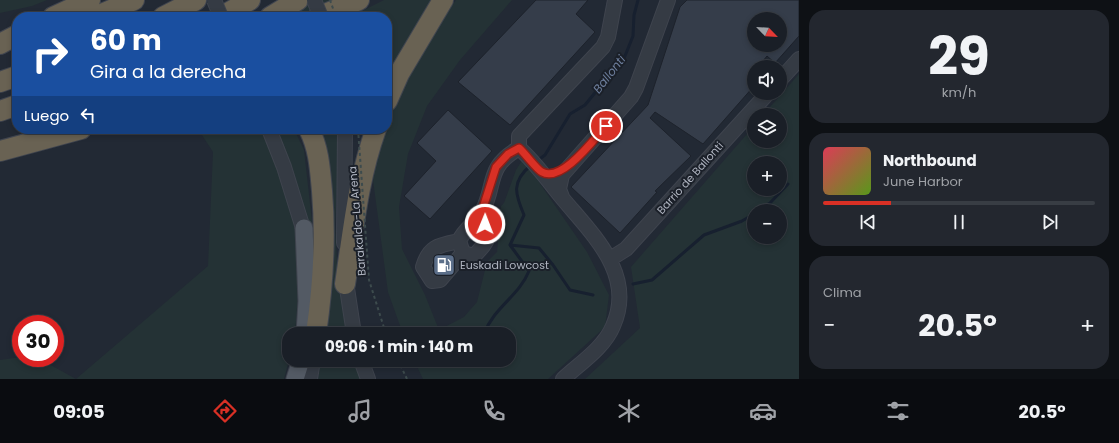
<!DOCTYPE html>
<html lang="es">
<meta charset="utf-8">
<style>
body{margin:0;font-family:Poppins,sans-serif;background:#23272f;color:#f1f3f6;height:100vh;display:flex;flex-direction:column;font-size:15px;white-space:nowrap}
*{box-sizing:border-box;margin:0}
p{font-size:13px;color:#9fa2a7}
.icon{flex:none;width:22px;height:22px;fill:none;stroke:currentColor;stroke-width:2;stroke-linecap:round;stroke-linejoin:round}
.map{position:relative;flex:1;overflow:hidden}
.drawer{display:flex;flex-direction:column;gap:10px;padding:10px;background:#0e1115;width:320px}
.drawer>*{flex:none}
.hud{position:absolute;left:12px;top:12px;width:380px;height:122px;border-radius:16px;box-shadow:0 2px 6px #0003,0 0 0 1px #383d44;background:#1a4fa0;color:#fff;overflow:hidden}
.needle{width:26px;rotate:115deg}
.fabs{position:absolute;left:747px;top:12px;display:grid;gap:8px}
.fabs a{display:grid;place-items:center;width:40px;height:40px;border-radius:50%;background:#1a1f27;box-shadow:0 2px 6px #0003,0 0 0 1px #383d44;font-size:20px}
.speed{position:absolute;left:12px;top:315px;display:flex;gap:8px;font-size:20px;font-weight:700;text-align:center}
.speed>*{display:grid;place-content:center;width:52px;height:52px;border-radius:50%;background:#1a1f27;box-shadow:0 2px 6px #0003,0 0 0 1px #383d44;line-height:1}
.speed .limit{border:6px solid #d22;background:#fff;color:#111}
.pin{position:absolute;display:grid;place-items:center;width:34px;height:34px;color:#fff;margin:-17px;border:2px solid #fff;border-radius:50%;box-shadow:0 1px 4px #0007}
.me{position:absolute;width:44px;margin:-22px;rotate:1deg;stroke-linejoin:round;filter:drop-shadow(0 0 3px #0008)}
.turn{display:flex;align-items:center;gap:14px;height:84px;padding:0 12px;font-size:18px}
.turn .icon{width:52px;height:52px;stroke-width:2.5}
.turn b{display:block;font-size:28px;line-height:34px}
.then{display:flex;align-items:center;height:38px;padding:0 12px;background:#0003;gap:8px;font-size:15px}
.big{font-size:30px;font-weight:700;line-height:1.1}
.drawer .widget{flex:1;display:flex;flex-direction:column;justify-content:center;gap:6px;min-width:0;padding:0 14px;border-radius:16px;background:#23272f}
.drawer .dial{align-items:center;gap:0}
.dial b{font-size:52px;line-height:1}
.song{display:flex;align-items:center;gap:12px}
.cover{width:48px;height:48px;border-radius:6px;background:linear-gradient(135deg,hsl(350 70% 55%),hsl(90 70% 35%))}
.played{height:4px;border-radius:2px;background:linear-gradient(90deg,#d93025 25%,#383d44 25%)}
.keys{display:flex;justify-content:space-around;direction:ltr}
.heat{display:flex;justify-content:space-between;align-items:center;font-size:22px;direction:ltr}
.trip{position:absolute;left:282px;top:327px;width:234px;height:40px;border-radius:16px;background:#1a1f27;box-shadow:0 2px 6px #0003,0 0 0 1px #383d44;font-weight:700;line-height:40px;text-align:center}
.menu{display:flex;height:64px;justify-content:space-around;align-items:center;background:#0a0c10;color:#9fa2a7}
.menu .icon{width:28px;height:28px}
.menu .selected{color:#d93025}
.menu b{font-size:18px;color:#f1f3f6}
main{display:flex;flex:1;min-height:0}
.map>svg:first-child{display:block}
</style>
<main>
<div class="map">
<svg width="799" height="379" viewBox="0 0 799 379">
<rect width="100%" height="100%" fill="#222934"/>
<path fill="#243235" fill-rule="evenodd" d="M0,0H47L32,6L0,13Z
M309,0H345L300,17H282Z
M384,0H435L387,81V17H350Z
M456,0H512L460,60L427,106L408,154L399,207L402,249L425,295L439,330L464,317L477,302L487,262L497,252L501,206L504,203L516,170L523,159L587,252L609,295L605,327L548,379H423L414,360H509V334H403L388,292L373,180L374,154L384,129H387C387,99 431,38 448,11Z
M799,74V379H585L640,328L631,267L754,126V141H780V115H763ZM754,163H780V189H754ZM754,211H780V237H754Z
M188,129H294L304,150L314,239L300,270L295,334H289V360L284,379H0V360L21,357V358H38L76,379L208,266L213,152L200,132Z
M316,129H337L339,151L335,225L337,263L346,334H324Z
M321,360H355L360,379H318Z"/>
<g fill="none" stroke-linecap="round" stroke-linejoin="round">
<path stroke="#17202f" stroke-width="3" d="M537,161L545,155L570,114L585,105L625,56L633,36L634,15L638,0
M758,211L770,203L788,184
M510,245L539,248L553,265L570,290L593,295
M633,284L652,280L704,235L742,221L754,214
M484,334C494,307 519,296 529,271L510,245L524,215C515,194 511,182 531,165"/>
</g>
<path fill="#353d4a" stroke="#1d222b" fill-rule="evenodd" d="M536,0H588L576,14L595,32L510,125L458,82Z
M687,0H799V36L775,63L767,56L758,67H754V86L703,144L655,112L650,118L691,156L655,191L657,192L620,233L571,187L648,105L680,7ZM754,19H780V45H754Z
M448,110L492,151L430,219L404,196L436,161L417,143Z"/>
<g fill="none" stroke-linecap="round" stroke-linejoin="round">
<g stroke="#3f444e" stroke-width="16">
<path id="minor" d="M780,80L799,59
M269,129L284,167L306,238
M519,148C536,163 548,181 563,199C593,235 636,275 613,326C604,348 579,364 563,379
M519,148V136L603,47L608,37L615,0
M562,197L559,189L562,175L631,97L636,88L668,0
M481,214C490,238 492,237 474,256L463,253L459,241C464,229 476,223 482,212C497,183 485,168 519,148
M459,241C439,245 429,246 423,267L432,281L440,280L463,253
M344,243L345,129
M610,259L626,249L768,93
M345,275L354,334
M361,360L368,379
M310,379L313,360"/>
</g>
<g stroke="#3f444e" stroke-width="19">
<path id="major" d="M304,228L307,301L305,334
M295,379L301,360"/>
</g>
<g stroke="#40454f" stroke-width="22">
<path id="highway" d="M53,17L90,0
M95,17L134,0
M163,17L196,0
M221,17L250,0
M270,17L298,0
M318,17L359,0
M0,44L17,35
M0,82L17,76
M387,101L399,74L443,0
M0,111L17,105
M309,129C319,149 320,169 322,191C326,239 323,286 316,334
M0,151L81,129
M345,284C353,232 358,179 376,129"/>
</g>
<path stroke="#3d4b4d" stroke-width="2" stroke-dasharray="3 3" stroke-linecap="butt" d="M398,360L407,379"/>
<use href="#minor" stroke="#353b44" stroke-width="14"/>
<use href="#major" stroke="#535a64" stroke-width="17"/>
<use href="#highway" stroke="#696253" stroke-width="20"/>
<g stroke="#3f444e" stroke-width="16" stroke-linecap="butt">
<path id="minor-bridge" d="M214,0L221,17
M314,0L321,17"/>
</g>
<path stroke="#3d4b4d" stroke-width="2" stroke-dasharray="3 3" stroke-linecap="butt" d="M330,0L336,17
M358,129L369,280L386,334"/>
<use href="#minor-bridge" stroke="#353b44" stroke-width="14"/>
</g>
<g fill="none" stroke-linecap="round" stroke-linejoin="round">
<g stroke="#8d1f18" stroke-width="10">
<path id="route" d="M485,224L481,214L496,167L508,154L519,148C525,153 537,170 542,172C562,183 594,139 606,126"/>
</g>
<use href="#route" stroke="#d93025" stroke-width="7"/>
</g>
<defs>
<g id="fuel-square" transform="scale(1.15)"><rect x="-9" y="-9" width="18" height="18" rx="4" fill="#5c6f8a" stroke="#1b2029"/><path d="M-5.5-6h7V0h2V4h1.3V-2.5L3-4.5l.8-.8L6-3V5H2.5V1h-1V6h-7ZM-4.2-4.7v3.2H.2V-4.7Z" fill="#fff"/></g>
</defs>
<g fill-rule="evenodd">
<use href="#fuel-square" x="444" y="265"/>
</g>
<g text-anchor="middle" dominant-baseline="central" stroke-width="4" stroke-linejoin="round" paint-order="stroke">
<g font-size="11" fill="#b0b5c1" stroke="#1b2029">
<text transform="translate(690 178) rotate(-48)">Barrio de Ballonti</text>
<text transform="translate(357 221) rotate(-95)">Barakaldo-La Arena</text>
</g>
<g font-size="11" fill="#b0b5c1" stroke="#1b2029" text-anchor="start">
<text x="460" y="265">Euskadi Lowcost</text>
</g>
<g font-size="12" font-style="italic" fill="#6d7e9c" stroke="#1b2029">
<text transform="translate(609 74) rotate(-52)">Ballonti</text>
</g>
</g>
</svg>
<div class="fabs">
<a><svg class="needle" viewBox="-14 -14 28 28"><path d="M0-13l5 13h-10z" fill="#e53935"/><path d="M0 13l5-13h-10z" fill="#9fa2a7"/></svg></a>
<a><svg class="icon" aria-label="sound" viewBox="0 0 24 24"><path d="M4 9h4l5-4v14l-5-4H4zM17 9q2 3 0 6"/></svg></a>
<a><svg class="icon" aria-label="layers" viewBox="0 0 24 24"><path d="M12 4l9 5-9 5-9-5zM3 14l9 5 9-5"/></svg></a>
<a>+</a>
<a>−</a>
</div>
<div class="speed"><div class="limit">30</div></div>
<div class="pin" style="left:606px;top:126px;background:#d93025"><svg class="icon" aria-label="arrive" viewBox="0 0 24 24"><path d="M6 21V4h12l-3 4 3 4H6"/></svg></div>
<svg class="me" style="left:485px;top:224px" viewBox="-20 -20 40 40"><circle r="17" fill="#d93025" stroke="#fff" stroke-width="3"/><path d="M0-11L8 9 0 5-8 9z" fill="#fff"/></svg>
<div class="trip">09:06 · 1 min · 140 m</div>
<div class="hud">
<div class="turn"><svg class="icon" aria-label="right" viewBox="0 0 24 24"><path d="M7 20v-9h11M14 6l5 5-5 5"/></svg><div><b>60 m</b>Gira a la derecha</div></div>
<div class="then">Luego<svg class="icon" aria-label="left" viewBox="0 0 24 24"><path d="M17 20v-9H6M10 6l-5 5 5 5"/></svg></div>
</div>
</div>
<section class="drawer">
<div class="widget dial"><b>29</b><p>km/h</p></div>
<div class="widget">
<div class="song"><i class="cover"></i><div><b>Northbound</b><p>June Harbor</p></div></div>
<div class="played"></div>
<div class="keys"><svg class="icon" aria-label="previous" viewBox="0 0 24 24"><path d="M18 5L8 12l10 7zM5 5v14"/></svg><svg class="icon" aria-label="pause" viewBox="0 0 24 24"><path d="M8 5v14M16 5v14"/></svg><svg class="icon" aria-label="next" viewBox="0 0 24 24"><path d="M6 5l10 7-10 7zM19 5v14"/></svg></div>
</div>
<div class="widget"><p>Clima</p>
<div class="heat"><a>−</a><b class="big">20.5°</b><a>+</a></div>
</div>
</section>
</main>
<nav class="menu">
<b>09:05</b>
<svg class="icon selected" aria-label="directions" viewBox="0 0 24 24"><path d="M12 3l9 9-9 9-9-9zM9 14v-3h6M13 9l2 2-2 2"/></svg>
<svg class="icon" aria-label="music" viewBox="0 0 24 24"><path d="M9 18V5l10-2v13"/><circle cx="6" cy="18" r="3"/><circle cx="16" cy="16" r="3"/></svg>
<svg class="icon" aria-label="phone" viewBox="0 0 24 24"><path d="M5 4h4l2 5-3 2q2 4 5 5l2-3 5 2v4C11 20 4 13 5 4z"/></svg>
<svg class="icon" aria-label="climate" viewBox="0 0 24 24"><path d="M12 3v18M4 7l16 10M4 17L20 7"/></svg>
<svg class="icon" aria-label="car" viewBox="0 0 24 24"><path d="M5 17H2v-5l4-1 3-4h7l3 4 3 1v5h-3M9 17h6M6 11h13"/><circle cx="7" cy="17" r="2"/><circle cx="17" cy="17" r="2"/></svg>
<svg class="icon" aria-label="filters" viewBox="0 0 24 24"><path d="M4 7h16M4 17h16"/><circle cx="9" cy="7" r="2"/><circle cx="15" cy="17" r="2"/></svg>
<b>20.5°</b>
</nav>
